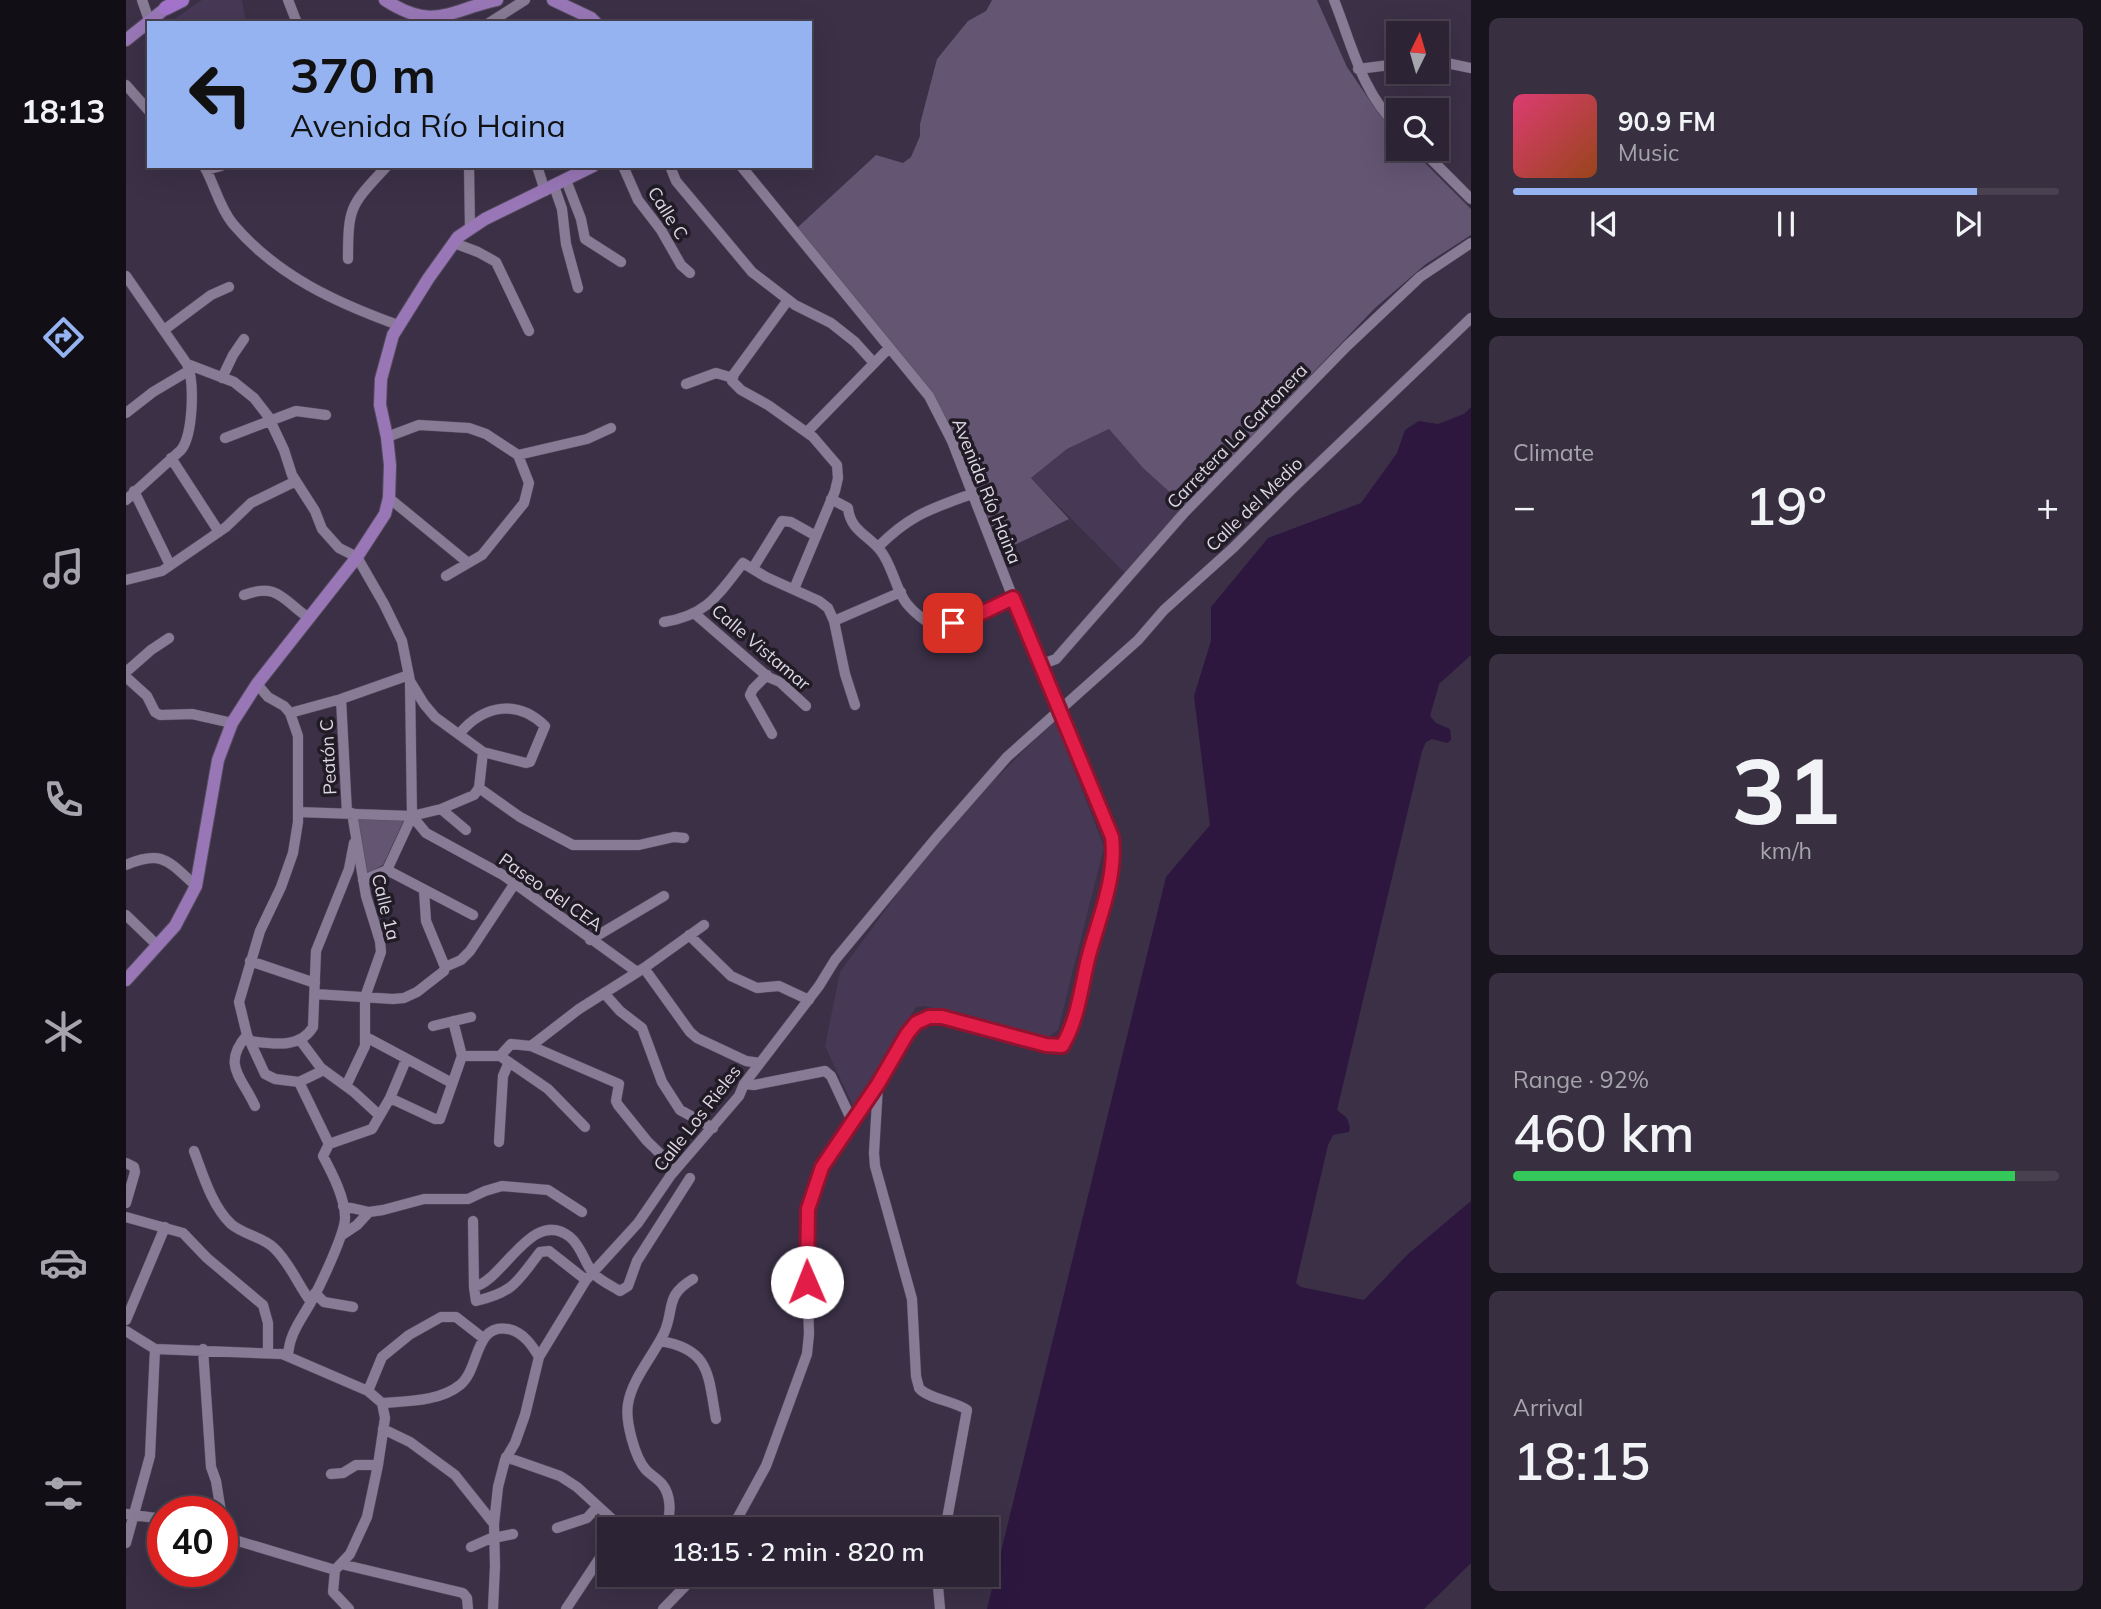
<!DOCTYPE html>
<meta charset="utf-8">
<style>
body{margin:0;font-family:Mulish,sans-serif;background:#383040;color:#f1f3f6;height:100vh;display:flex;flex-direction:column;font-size:26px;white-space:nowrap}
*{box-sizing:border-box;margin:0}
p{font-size:23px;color:#a6a4ac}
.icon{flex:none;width:38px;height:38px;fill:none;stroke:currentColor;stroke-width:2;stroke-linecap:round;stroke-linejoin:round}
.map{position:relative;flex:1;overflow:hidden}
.side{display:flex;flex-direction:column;gap:18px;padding:18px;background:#18141d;width:630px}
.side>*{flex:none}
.guide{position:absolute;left:21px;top:21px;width:665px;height:147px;border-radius:0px;box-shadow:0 7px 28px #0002,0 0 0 2px #48414f;background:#95b2f1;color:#111;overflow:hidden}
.needle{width:46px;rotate:5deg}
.tools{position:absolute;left:1260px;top:21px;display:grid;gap:14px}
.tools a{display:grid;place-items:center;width:63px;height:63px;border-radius:0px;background:#2c2434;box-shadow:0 7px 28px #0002,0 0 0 2px #48414f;font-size:35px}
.speed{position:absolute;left:21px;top:1496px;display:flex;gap:14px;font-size:35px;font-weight:700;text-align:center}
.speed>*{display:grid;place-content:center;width:91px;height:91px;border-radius:50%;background:#2c2434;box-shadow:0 7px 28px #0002,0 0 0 2px #48414f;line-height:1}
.speed .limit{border:10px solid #d22;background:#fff;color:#111}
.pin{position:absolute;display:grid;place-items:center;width:60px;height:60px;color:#fff;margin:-30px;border-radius:14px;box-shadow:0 4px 10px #0006}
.me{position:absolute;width:77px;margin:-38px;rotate:359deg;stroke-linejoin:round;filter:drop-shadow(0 0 5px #0008)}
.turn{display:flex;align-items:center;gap:24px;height:147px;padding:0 28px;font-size:32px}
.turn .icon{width:91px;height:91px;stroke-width:2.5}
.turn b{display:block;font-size:49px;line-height:60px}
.big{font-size:52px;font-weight:600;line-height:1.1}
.side .card{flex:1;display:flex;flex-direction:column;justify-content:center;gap:10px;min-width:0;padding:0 24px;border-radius:10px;background:#383040}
.side .dial{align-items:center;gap:0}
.dial b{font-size:91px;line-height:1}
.song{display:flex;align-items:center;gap:21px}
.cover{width:84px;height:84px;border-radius:10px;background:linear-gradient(135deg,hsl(340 70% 55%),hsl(20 70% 35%))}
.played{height:7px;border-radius:4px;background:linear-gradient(90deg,#95b2f1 85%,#48414f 85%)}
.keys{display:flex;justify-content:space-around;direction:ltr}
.heat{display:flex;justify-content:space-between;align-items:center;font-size:38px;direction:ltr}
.charge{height:10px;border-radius:5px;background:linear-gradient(90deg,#34c759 92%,#48414f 0)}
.trip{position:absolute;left:471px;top:1517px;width:402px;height:70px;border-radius:0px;background:#2c2434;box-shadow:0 7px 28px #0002,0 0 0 2px #48414f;font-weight:600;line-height:70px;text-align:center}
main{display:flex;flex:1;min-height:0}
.menu{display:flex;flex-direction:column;width:126px;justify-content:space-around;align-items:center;background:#120e15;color:#a6a4ac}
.menu .icon{width:49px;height:49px}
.menu .current{color:#95b2f1}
.menu b{font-size:32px;color:#f1f3f6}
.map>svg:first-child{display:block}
</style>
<main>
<nav class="menu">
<b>18:13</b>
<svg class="icon current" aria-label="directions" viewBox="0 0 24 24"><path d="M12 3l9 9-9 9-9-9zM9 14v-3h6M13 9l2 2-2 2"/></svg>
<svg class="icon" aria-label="music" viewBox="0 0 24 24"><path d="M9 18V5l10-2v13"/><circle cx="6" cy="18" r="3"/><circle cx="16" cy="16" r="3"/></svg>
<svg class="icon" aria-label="phone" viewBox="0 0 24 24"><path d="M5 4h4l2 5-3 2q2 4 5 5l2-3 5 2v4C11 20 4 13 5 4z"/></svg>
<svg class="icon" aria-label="climate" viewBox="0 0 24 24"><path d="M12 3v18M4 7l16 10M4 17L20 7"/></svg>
<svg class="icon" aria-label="car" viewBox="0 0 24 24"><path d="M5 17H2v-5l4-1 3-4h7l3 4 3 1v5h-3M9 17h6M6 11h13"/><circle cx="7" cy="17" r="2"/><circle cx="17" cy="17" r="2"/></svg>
<svg class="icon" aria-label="filters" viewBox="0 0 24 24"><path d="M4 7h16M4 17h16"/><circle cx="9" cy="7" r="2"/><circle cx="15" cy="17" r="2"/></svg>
</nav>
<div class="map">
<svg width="1345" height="1609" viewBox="0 0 1345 1609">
<rect width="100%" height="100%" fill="#3b3046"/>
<path fill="#473855" d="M76,0H116L120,23H42Z
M983,429L1017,468L1059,506L999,573L905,478L941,449Z
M929,719L978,847L932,1030L921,1038L798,1006L790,1007L728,1108L699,1046L714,972L813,836Z"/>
<path fill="#645573" d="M866,0H1191L1221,67L1253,114L1272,135V149H1285L1345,209V235L1300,264L1249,308L1059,506L1017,468L983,429L941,449L905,478L943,519L876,551L831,441L671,228L750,155L777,163L785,157L794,136V124L811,59L842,21L860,11Z
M231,818H279L257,865L240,874Z"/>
<path fill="#2d173f" d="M1345,407V655L1313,684L1304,716L1310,723L1324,729L1325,740L1321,743L1306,739L1300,742L1296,751L1211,1110L1221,1118L1224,1128L1223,1132L1207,1135L1202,1145L1170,1283L1175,1287L1238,1300L1282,1254L1345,1201V1563L1298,1609H861L1040,877L1084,825L1068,696L1085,641V607L1142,538L1235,503L1271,453L1279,430L1293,421L1312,424L1338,414Z"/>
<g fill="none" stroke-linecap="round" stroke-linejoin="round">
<g stroke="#564d60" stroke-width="11">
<path id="minor" d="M16,0L23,20
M162,0L171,23
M1208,0C1226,45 1236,93 1272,127
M363,23L399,0
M1311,61L1345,68
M1232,69L1272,64
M0,85L23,111
M1295,149L1345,199
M78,166C89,185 93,207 107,224C151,276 211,303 272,325
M343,166L344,229
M411,166L419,191
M497,166L512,200L535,230L555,265L564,273
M544,166L550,181L626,272L669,305L705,323L729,342L748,363
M80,170L95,166
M440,180L455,219L459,239L495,262
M428,186L436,209L440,244L452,288
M328,243L352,252L370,262L403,331
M222,259C222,205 225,205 261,166
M0,276L61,364L108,382L128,398L142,416L158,450L166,475L189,511L196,529L213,548L231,557L258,604L276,641L284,681L298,704L309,717L357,752L400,763L404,762L419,726C391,699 358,705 334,733
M662,300L608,374L606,381L615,390L642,405L687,437L711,465L712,478L709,491L668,589
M38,330L85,295L103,287
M96,378L107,355L118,339
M560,384L590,373L607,378
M0,413L27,392L64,370
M681,432L763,348
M261,437L293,425L343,428L360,434L392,455L403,483L398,503L356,555L320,576
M99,438L170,411L200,415
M392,455L461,439L485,428
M45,458L93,532
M8,491L44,565
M263,498L341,562
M705,499L722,508C724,530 742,535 754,550C767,566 769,589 781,604C790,615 800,621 811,628L843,619L887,598
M0,500L55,450C67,435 69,382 61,364
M752,547C785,514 805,509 848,493
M627,568L656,521L665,522L690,536
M0,580L36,571L100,527L125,503L170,481
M118,595C153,582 157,601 183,618
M568,613L642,677L654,682L680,706
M708,621L775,592
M538,622C581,615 592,595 617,563L640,577L693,601L702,608L708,621L719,674L729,705
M914,665L930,659L1058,513L1221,346L1294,277L1345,243
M0,672L25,650L43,638
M641,675L627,689L624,695L646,734
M0,677L21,696L29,712L34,715L66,714L106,723
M131,684L142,697L158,706L164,713L172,736V822L167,853L155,887L134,931L113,1002L121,1035L139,1074L149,1079L173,1082
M215,699L221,813
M164,713L215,699L283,675
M353,788L394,817L447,845H513L548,837L558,838
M315,809L340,830
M172,812L286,816L315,809L348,795L353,788L357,752
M286,816L300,833L377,875L511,972
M0,865C37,849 43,862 70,886
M261,870L347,915
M237,880L261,870L286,816L284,682
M298,891L300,921L319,967
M0,915L32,946
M563,935L605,976L631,988L653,986L683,1000
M464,940L538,896
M124,961L189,983
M518,968L564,1032L571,1038L620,1061L634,1063
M478,993L494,1011L516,1028L536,1082L554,1110L587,1128
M189,994L267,999L278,998L291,992L318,971L319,967L335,960L344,951L389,883
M307,1026L345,1017
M121,1035C95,1065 116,1077 129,1106
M240,1037L326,1083
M174,1040L195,1068L228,1092L253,1115
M124,1041C146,1044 174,1049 187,1027L190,951L223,869L228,843
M405,1046L453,1009L518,968L578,925
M336,1056H374L422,1089L459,1127
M374,1056L385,1044L405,1046L493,1084L490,1101L492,1105L521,1141L550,1169
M173,1082L198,1070
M618,1084L628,1085L699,1071L705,1076L726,1121
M752,1085L748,1153L749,1166L786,1299L790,1376C790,1377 793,1387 793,1388C802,1399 829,1401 841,1410L819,1530
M220,1086L239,1046V997L255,952L254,941L240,896L226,813
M264,1098L309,1119H314L336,1056L327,1021
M373,1142L377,1076L383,1062
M203,1144L246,1129L264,1098L280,1060
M68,1151C77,1175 86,1206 105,1224C118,1235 137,1237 148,1248C164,1263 172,1285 185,1302
M0,1163L8,1167L9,1172L0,1203
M217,1206L243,1212L257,1210L298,1199H342L359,1191L376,1186L422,1190L456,1212
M0,1217L57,1233L81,1258L137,1305L142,1323V1353
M347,1221L348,1287L350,1301C388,1292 391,1282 414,1252L423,1251L460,1280
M216,1235L231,1225L243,1212
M348,1287C378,1280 406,1207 444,1237C456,1247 458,1262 467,1273C473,1280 486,1286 494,1291L502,1286L511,1261L564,1178
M189,1293L198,1302L227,1307
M0,1320L39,1227
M0,1331L29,1349L156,1354L242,1391L256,1403L259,1418L252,1465L241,1517L224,1554L209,1570L207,1592L223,1609
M534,1341C585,1349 582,1376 590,1419
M77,1349L85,1467L90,1481L95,1512
M162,1356C163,1334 175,1320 185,1302C193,1288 220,1232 219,1217C219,1198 206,1173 197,1156L203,1144L173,1082
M242,1391L256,1357L283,1335L315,1317H330L357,1338
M256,1403C280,1401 313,1402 334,1385C354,1369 348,1323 382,1329C397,1332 406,1345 413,1357
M257,1429L284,1442L329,1475L368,1524
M380,1457L434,1476L451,1487L498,1530
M205,1474L217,1473L230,1465H252
M0,1514L37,1519
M96,1517L102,1538L209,1570
M431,1528L461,1518L471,1507
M533,1530L541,1525C545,1512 545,1495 536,1484C532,1479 525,1475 520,1470C509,1458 499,1421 502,1404C506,1379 527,1356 538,1333C549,1309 538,1296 567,1279
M605,1530L640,1466L681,1354L683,1334L680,1237L682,1209L696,1167L752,1084L781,1034L790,1023L803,1017H816L920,1045L936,1047L947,1023L988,855L986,837L887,598L826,441L803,396L615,166
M0,1543L24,1456L29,1349
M345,1547L363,1539L387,1534
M215,1564L337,1593L341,1598L342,1609
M811,1575L814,1609
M367,1609L369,1566L368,1524L372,1487L379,1460L389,1443L399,1415L413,1357L460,1280L512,1223L545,1175L613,1096L618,1084L693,986L709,960L810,838L881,757L1012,640L1038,610L1107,548L1164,491L1345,318
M440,1609L483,1544
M537,1609L570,1575"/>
</g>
<g stroke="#564d60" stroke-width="14">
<path id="major" d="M259,0C308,32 324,10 371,0
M427,0L465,18L470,23
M0,40L40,8
M0,980L49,926L70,886L92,760L106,723L131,684L231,557L259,514L263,498L264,465L261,437L254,405L255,379L267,335L302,279L332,237L359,219L467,166"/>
</g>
<g stroke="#564d60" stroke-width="16">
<path id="highway" d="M40,8L56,0"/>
</g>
<use href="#minor" stroke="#887b95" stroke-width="10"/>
<use href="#major" stroke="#9977b7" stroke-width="12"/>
<use href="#highway" stroke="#a474cd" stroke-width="14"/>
</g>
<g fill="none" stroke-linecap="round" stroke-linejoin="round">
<g stroke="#92132f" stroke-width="18">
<path id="route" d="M681,1282L682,1209L696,1167L752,1084L781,1034L790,1023L803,1017H816L920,1045L936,1046C952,1020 955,988 962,959C972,920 991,878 986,837L887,598L843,619L827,623"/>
</g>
<use href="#route" stroke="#e11d48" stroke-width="12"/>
</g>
<g text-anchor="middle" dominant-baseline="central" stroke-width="7" stroke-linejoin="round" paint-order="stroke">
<g font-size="18" fill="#ddd6e4" stroke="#201b25">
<text transform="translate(542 213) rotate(58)">Calle C</text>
<text transform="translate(1111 436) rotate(-46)">Carretera La Cartonera</text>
<text transform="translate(861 491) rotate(68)">Avenida Río Haina</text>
<text transform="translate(1128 504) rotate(-44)">Calle del Medio</text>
<text transform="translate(635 647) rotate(40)">Calle Vistamar</text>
<text transform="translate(202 757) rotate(-93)">Peatón C</text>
<text transform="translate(425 892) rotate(35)">Paseo del CEA</text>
<text transform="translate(260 907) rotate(76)">Calle 1a</text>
<text transform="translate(571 1118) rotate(-52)">Calle Los Rieles</text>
</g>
</g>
</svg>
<div class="tools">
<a><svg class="needle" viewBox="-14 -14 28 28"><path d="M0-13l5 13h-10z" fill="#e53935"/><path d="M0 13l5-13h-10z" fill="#a6a4ac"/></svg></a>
<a><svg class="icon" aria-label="search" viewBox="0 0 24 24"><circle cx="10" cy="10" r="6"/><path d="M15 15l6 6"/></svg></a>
</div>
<div class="speed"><div class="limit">40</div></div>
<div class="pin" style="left:827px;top:623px;background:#d93025"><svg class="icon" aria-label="arrive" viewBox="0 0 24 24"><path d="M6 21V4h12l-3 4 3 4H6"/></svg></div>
<svg class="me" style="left:681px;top:1282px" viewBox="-20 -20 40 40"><circle r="19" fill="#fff"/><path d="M0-13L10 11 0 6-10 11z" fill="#e11d48"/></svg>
<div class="trip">18:15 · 2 min · 820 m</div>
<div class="guide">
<div class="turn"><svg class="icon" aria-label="left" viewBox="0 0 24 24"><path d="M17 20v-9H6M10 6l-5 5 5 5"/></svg><div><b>370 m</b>Avenida Río Haina</div></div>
</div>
</div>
<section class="side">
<div class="card">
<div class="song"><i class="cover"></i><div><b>90.9 FM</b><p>Music</p></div></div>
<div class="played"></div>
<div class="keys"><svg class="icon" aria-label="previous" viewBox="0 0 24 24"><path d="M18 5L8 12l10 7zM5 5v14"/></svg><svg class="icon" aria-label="pause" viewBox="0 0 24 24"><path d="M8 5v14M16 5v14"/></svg><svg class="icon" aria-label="next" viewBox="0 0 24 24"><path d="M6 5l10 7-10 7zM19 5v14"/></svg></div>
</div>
<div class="card"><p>Climate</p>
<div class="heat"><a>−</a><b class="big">19°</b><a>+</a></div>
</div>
<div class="card dial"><b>31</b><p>km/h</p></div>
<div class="card"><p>Range · 92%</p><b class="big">460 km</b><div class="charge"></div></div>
<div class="card"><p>Arrival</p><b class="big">18:15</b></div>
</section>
</main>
